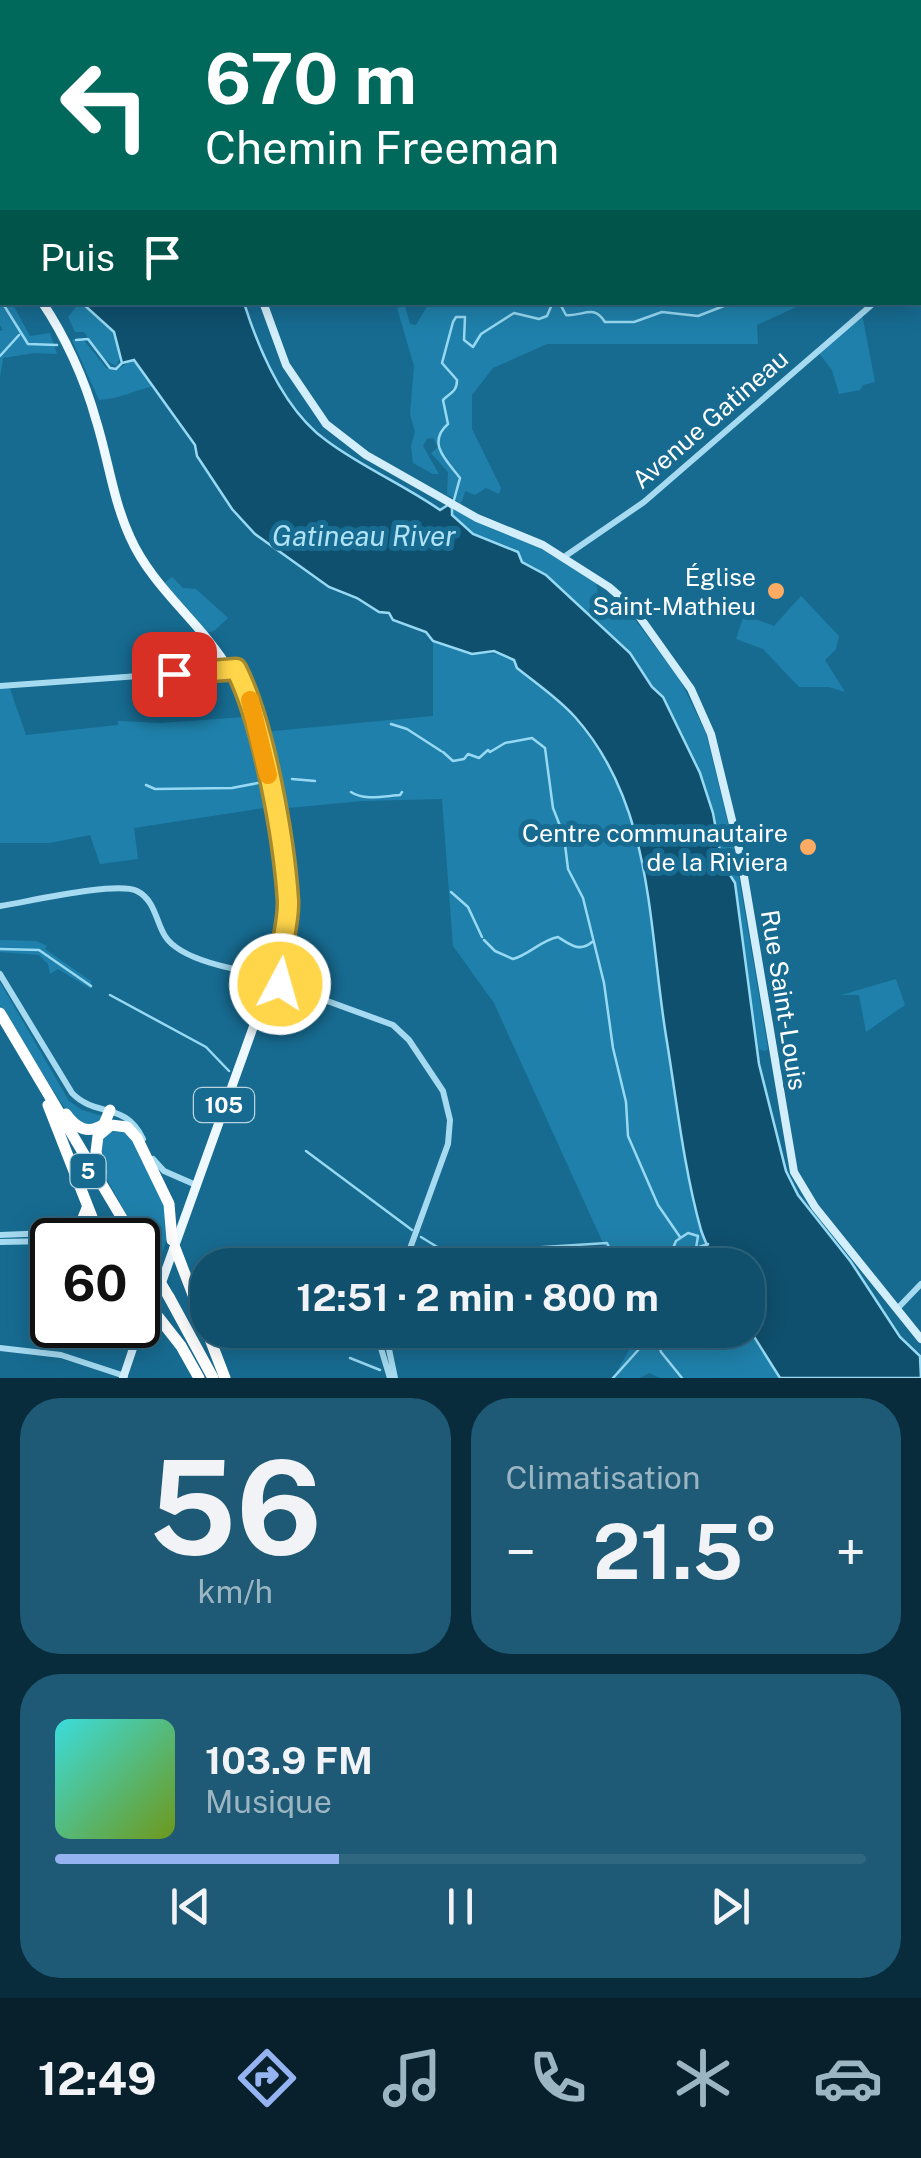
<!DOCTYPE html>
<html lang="fr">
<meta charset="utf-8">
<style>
body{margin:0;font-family:"Public Sans",sans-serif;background:#1e5a75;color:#f1f3f6;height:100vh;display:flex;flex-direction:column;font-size:38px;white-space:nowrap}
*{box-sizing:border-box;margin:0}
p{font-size:32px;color:#9cb5c2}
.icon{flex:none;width:55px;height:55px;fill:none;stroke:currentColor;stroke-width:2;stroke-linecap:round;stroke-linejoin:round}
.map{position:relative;height:1378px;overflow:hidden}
.drawer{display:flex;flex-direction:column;gap:20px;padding:20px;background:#092c3c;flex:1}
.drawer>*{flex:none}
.top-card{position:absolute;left:0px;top:0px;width:922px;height:305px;box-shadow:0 5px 25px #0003,0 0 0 2px #306780;background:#00695c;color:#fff;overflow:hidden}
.speed{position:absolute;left:30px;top:1218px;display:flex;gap:20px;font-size:50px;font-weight:700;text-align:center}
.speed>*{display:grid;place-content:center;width:130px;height:130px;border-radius:50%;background:#11506d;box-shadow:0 5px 25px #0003,0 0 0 2px #306780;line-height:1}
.speed .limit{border:5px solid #111;border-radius:15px;background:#fff;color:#111}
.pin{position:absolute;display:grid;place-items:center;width:85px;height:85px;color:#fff;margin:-42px;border-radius:20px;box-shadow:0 5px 15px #0006}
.me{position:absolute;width:110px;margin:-55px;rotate:6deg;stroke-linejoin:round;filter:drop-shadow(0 0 8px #0008)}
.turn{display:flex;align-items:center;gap:35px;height:210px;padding:0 40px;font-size:45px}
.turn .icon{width:130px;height:130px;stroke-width:2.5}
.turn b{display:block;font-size:70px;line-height:85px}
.then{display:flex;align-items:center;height:95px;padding:0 40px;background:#0003;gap:20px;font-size:38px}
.big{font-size:75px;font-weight:700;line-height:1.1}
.drawer .tile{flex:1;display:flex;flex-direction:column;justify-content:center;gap:15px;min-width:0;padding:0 35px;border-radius:40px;background:#1e5a75}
.drawer .dial{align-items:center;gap:0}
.dial b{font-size:130px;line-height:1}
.song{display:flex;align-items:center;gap:30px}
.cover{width:120px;height:120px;border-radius:15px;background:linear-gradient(135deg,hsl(180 70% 55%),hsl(80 70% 35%))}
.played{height:10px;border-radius:5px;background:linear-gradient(90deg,#95b2f1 35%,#306780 35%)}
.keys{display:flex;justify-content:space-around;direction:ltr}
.heat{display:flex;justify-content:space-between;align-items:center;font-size:55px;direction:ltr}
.drawer .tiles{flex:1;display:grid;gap:20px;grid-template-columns:1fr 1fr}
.tile:last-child{grid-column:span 2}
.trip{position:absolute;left:190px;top:1248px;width:575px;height:100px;border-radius:40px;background:#11506d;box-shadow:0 5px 25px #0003,0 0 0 2px #306780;font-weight:700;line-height:100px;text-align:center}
.tabs{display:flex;height:160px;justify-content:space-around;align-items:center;background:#07202c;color:#9cb5c2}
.tabs .icon{width:70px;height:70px}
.tabs .on{color:#95b2f1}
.tabs b{font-size:45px;color:#f1f3f6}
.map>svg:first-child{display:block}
</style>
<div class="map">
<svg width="921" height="1378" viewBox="0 0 921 1378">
<rect width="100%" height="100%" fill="#176b91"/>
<path fill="#1f81ab" d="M0,281L2,302L12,303L30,336L50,333L57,354L34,353L3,358L0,378V331L3,330L0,325Z
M82,302L114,332L122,354L116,366L104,359L84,332H75L68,317L76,307L71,303Z
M429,303V302L805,303L757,325L758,344H547L493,368L472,395V429L501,488L499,494L486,488L475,495L465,491L461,504L447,494L448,472L431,453L438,447L433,438L427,439L423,446L439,474H433L413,463L411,446L415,432L410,414L414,366L397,308L405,306L410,324L416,325Z
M862,314L875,382L863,385L860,390L839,394L832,370L818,352Z
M83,339L106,368L117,370L132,360L154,386C132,391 123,398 99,400L72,340Z
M453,506L532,543L596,583L599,600L611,608L616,602L624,605L680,680L706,733L734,848L768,1049L765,1051L759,1049L755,1031L735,883L722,862L721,846L700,773L663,697L652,687L630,653L546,575L522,562L518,552L473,534L452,515Z
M172,577L183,588L196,589L228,618L214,631L206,633L160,586Z
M801,596L839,636L836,649L825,660L845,692L829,687H799L763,649L736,639L744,615L774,626Z
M433,641C445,645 458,651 469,653C486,656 497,650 513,659C527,668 540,684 552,695C655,792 647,911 666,1040C675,1105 688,1170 702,1234L710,1248L676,1265H613L494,1003L453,946L442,799L362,801L278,809L263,732L433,716Z
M0,686H9L26,735L118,725V721L161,723L245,717L264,808L134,828L138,859L100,864L90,835L50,843H0Z
M0,940L36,941L47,946L45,949L91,981V989L58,969L50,974L48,964L39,955L0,952Z
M896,979L905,1005L866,1032L859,995H841Z
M0,982L69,1101L82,1110L106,1117L91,1127L71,1116L59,1100L0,1005Z
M127,1130L164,1197L167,1239L156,1270L106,1177L101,1163V1136L105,1131Z
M748,1327L780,1378H660L649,1373L640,1378H613L633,1343L646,1330H748Z"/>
<path fill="#0f506e" stroke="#97d9f3" stroke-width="2.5" d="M82,303H244C259,350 285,411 327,441C362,467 404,485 440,510L448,505L452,508V515L473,534L518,552L522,562L546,575L630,653L652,687L663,697L700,773L713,813L722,862L735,883L759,1064L786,1171L798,1195L851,1262L900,1337L920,1356L921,1378H780L748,1327V1265H715C711,1253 705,1242 701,1230C684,1169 677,1104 667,1042C648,931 655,807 575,717C558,698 537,684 517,668L514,660L494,651L472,654L433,641L426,632L393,620L389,613L379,612L357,598L329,587L255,534L232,509L197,456L195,445L134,360L122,363L114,332Z"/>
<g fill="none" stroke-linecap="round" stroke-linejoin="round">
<path stroke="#97d9f3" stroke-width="2.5" d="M920,209L921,208
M0,299L28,344L57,345
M559,302L566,315C583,317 593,303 605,322H634L662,312L698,316L734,302
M76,340L88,339L110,368L116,369L121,364
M0,356L19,335
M454,500L460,478C447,461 426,443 448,424L443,400C450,393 457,392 457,380L442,363L453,322L456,317H465L464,340L473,347L481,334L514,313L539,319L547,316L553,302
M391,724L407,729L441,751
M443,752L453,761L464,759L468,754L479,758L488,750L490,752L505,743L532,738L545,748L553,808L564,836L568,869L583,898L604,983L613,1048L626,1102L628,1136L658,1205L680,1237
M292,779L315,781
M146,785L155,789L232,788L258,783
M351,792C364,801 385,796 400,795L402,792
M451,892L468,907L482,937
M484,940L495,951L513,959C529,955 541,940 558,937C569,944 580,953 592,942
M0,949L39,950L91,986
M110,995L206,1047L229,1071
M306,1151L412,1230
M421,1237L447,1253L506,1250
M528,1248L607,1243L618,1265
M650,1265L652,1254L671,1253L676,1241L688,1233L698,1236L696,1248L708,1244
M350,1358L380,1370
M613,1378L649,1338L658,1341L661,1352L682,1378"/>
<path stroke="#a5daf0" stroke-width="6" d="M592,0L594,2
M350,2L356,0
M877,2L879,0
M920,264L921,263
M564,557L644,502L875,302
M0,686L236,669
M0,906C27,902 116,881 137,891C155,900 156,922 165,936C180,960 237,971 264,973
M240,973L259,984
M0,974L72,1093C96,1118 125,1101 143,1139
M280,979L300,991L393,1025L409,1040L443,1091L450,1120L448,1144L404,1265
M275,991L298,994
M153,1159L164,1171L196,1185
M0,1235L100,1231L115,1240
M65,1240H82
M0,1242L52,1241
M138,1286L151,1306
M897,1309L921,1284
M380,1330V1345L390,1378
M385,1330L395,1378
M0,1348L61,1355L125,1376"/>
<path stroke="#d3eefb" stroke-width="8" d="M165,0L166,2
M263,302L286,365L326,424L366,455L477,518L543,545L609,587L634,609L691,689L711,734L740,853L794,1172L815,1207L921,1339
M123,1378L148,1304"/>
<path stroke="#eef9ff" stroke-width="9" d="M0,257L2,260
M42,302C65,336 85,380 96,420C108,458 113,500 130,537C153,589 201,622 230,671C259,719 306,929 266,972
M259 982a11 11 0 1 1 22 0a11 11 0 1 1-22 0Z
M152,1309L254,1025L260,986"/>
<path stroke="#fff" stroke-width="11" d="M0,1013L135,1240
M48,1105L101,1240
M66,1114C76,1128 88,1135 104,1124L110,1110
M101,1172L96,1152L98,1136L111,1125L127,1127L137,1138L169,1204L172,1240
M69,1232L81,1223L87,1208
M138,1244L151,1267
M175,1248L225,1378
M169,1297L213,1378
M152,1309L181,1346L199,1378
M146,1327L163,1323"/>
<path stroke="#fff" stroke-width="11" d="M151,1267L169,1297"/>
</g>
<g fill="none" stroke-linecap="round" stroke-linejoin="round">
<g stroke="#a68a30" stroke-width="25">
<path id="route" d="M174,674L236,669C264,724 284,839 288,901C289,929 276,956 280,984"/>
</g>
<use href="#route" stroke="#ffd54a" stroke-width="18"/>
<path stroke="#f59e0b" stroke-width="18" d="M250,700L268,775"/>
</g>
<g fill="#ffab64" stroke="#176b91" stroke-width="4">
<circle cx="776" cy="591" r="10"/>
<circle cx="808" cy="847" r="10"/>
</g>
<g text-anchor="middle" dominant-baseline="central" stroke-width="10" stroke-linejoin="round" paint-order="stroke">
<g fill="#176b91" stroke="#b9d3de" stroke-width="2.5">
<rect x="194" y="1088" width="60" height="34" rx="8"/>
<rect x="70.5" y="1154" width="35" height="34" rx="8"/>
</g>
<g font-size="22" font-weight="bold" fill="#fff">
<text x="224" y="1105">105</text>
<text x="88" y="1171">5</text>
</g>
<g font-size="25" fill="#fff" stroke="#176b91">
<text transform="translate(710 419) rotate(-41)">Avenue Gatineau</text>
<text transform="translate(784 1000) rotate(81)">Rue Saint-Louis</text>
</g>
<g font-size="25" fill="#fff" stroke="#176b91" text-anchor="end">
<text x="756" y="577">Église<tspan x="756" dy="29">Saint-Mathieu</tspan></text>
<text x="788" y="833">Centre communautaire<tspan x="788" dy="29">de la Riviera</tspan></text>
</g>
<g font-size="28" font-style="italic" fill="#b1e3f7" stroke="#176b91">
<text x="364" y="535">Gatineau River</text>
</g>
</g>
</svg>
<div class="speed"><div class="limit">60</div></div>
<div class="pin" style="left:174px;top:674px;background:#d93025"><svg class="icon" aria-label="arrive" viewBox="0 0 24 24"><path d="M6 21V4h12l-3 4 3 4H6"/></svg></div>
<svg class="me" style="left:280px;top:984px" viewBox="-20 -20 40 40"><circle r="17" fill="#ffd54a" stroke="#fff" stroke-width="3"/><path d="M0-11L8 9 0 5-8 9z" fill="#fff"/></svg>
<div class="trip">12:51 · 2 min · 800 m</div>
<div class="top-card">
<div class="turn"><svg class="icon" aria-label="left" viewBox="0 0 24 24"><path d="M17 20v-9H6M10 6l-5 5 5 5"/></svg><div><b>670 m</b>Chemin Freeman</div></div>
<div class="then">Puis<svg class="icon" aria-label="arrive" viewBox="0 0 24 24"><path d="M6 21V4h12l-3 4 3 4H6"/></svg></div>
</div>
</div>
<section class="drawer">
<div class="tiles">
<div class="tile dial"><b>56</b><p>km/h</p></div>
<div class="tile"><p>Climatisation</p>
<div class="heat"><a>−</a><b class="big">21.5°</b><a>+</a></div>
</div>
<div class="tile">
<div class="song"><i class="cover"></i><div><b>103.9 FM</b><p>Musique</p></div></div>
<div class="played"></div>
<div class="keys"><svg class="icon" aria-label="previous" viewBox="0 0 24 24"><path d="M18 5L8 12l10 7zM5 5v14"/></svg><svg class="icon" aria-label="pause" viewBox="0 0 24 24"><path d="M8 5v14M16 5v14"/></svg><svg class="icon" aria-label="next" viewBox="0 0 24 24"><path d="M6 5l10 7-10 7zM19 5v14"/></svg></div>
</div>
</div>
</section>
<nav class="tabs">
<b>12:49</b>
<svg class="icon on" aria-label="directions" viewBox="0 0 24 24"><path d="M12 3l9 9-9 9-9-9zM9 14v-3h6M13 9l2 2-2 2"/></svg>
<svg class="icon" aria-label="music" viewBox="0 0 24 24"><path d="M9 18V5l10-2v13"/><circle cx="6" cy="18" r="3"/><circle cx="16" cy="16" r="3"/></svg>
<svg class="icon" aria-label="phone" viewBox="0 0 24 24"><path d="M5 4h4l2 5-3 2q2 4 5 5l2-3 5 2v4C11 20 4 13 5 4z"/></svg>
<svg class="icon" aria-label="climate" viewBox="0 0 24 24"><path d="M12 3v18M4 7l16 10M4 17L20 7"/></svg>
<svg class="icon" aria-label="car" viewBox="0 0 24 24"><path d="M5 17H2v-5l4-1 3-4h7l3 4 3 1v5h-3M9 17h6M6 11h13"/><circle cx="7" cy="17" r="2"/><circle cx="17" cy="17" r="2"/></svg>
</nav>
